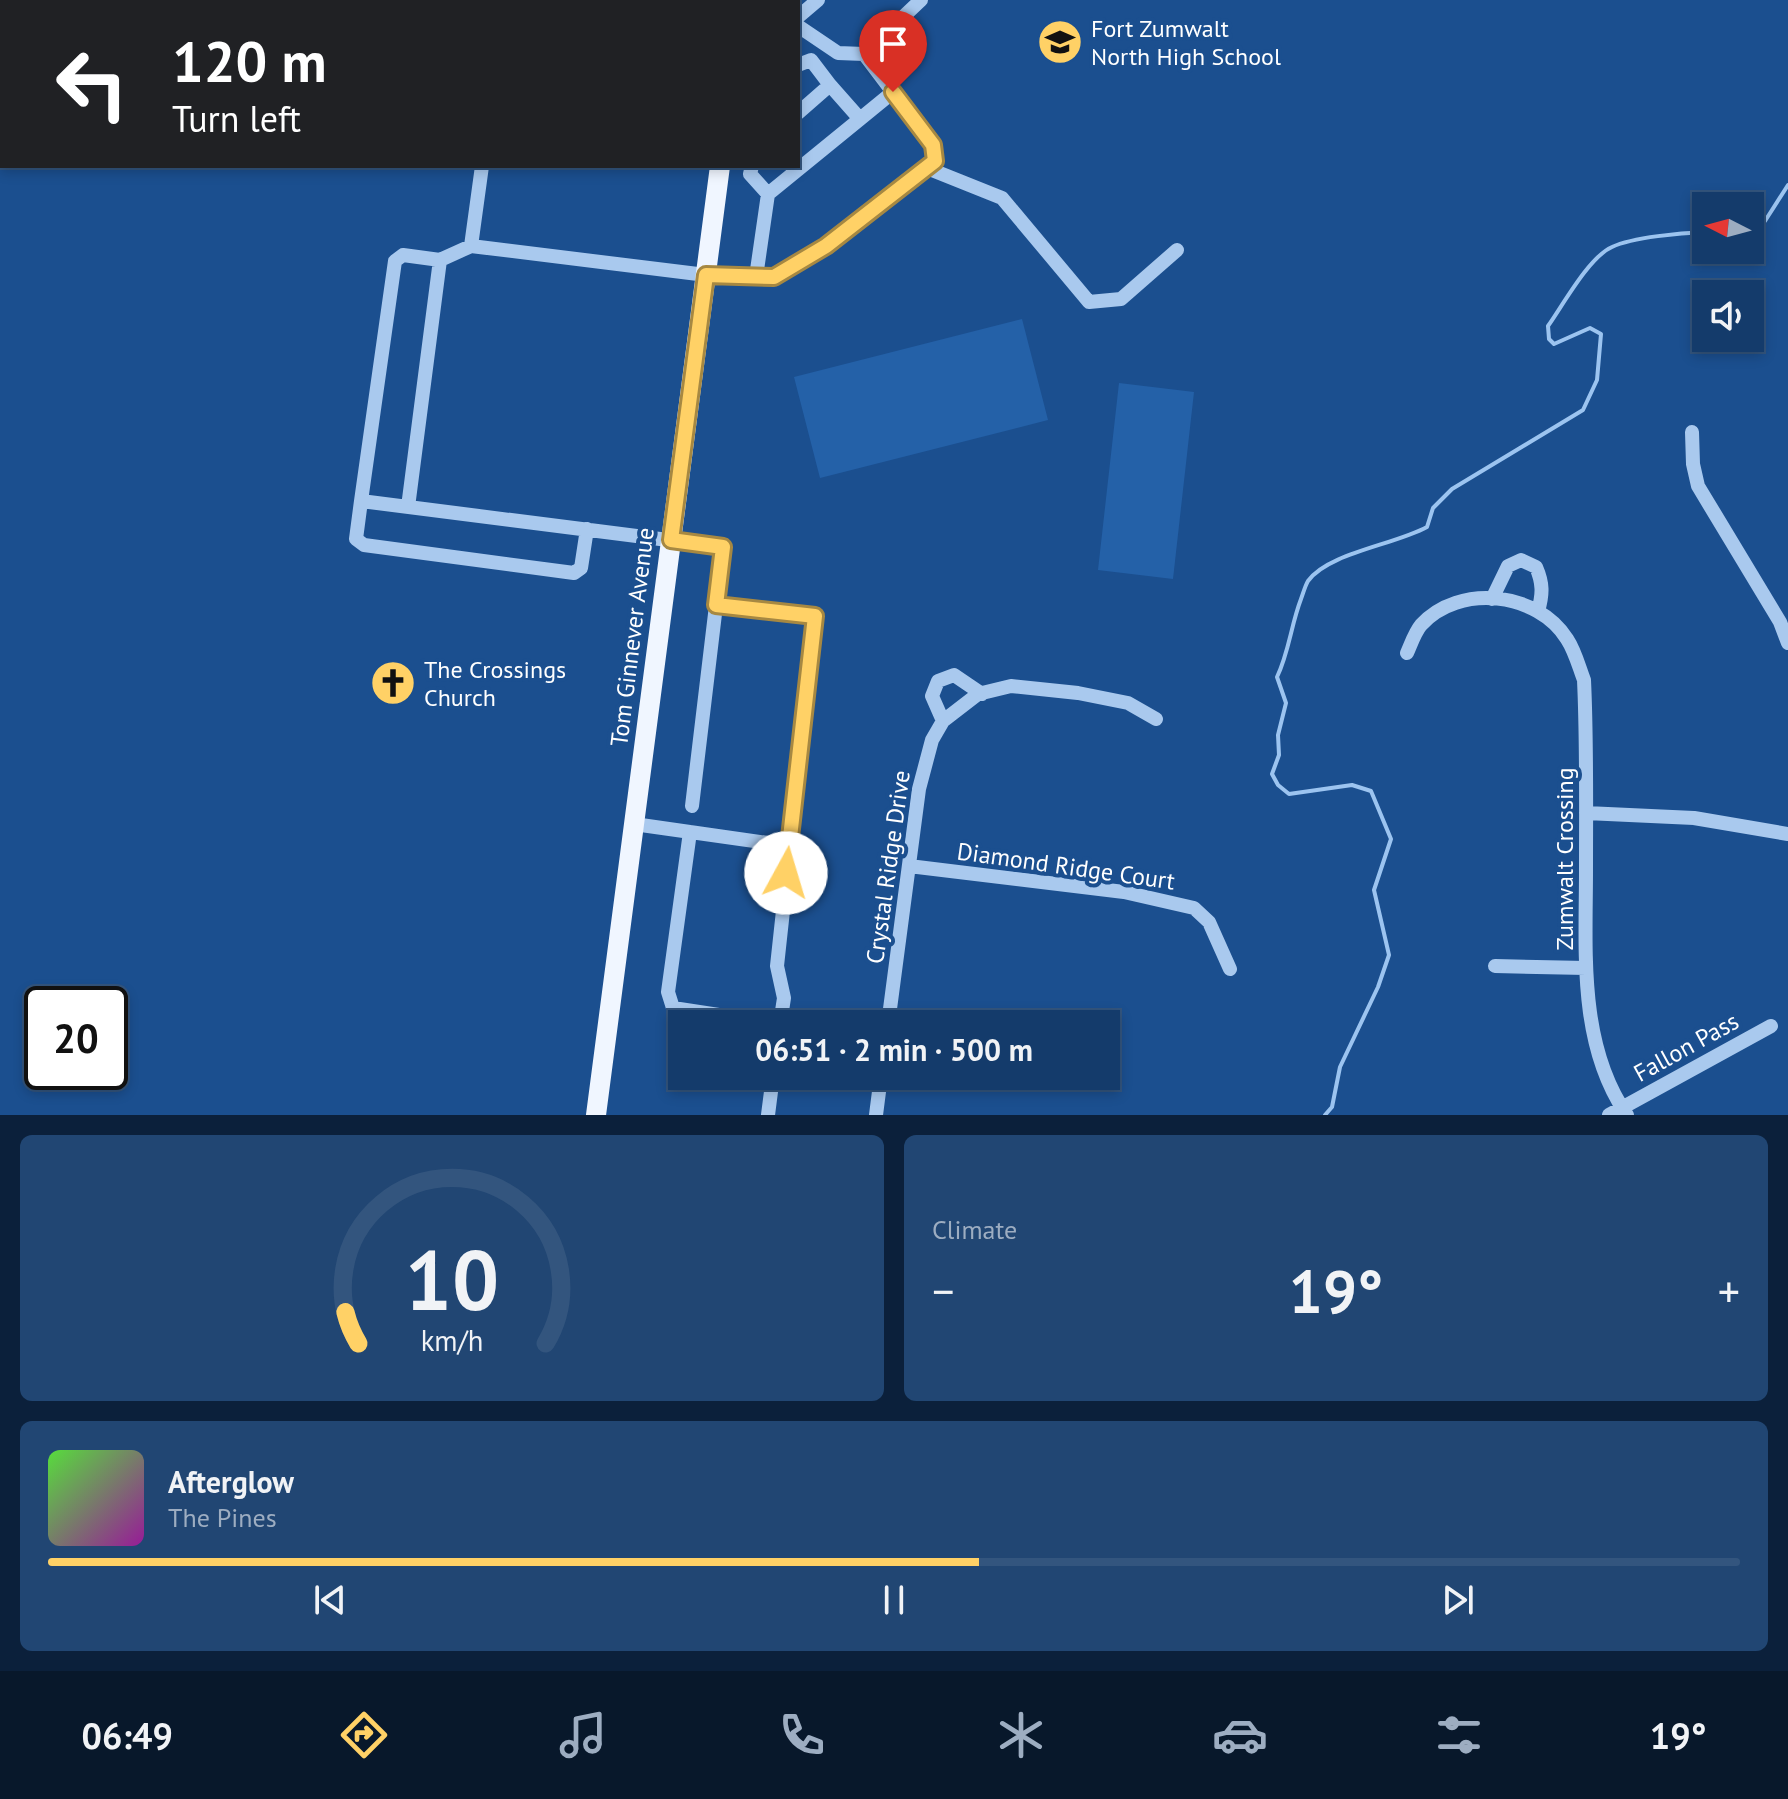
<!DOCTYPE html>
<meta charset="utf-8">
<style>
body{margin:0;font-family:"PT Sans",sans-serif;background:#214673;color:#f1f3f6;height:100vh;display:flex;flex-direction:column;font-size:30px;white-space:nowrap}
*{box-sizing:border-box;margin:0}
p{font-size:26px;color:#9dadc1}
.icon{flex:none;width:44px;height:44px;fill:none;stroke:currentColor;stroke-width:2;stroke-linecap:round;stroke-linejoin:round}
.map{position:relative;height:1115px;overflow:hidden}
.drawer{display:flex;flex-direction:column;gap:20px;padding:20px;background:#0b203b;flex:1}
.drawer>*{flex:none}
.top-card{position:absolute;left:0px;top:0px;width:800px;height:168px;box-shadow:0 4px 12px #0003,0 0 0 2px #33557e;background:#202124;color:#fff;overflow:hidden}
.needle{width:52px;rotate:276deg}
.fabs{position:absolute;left:1692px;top:192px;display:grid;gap:16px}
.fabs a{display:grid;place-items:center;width:72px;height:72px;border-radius:0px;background:#143b6b;box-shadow:0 4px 12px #0003,0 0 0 2px #33557e;font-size:40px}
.speed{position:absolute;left:24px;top:986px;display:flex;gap:16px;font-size:40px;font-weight:700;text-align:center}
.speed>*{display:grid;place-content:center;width:104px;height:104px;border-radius:50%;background:#143b6b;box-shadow:0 4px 12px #0003,0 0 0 2px #33557e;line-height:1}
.speed .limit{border:4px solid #111;border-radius:12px;background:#fff;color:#111}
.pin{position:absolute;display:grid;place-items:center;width:68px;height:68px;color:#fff;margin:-82px -34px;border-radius:50% 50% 50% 0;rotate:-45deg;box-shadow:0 0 8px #0007}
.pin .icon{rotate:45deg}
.me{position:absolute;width:88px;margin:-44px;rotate:6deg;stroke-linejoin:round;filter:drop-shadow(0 0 6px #0008)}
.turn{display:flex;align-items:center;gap:28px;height:168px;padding:0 40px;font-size:36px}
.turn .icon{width:104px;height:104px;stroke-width:2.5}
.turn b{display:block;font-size:56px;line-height:68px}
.big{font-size:60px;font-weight:700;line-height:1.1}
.drawer .card{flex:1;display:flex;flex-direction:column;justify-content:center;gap:12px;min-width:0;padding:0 28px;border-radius:12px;background:#214673}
.drawer .dial{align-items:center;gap:0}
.dial svg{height:208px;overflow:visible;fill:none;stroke:#33557e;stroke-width:7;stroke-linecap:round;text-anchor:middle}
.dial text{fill:#f1f3f6;stroke:none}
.song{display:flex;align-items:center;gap:24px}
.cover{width:96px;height:96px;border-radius:12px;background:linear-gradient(135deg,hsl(110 70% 55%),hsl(300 70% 35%))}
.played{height:8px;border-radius:4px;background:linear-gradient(90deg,#ffd166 55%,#33557e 55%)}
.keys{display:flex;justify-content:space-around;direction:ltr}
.heat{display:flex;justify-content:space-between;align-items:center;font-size:44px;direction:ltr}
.drawer .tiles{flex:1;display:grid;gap:20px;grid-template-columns:1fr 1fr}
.card:last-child{grid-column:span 2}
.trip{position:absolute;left:668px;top:1010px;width:452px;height:80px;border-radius:0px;background:#143b6b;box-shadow:0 4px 12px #0003,0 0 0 2px #33557e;font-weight:700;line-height:80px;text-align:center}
.dock{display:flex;height:128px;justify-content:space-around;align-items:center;background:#08182b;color:#9dadc1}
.dock .icon{width:56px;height:56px}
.dock .active{color:#ffd166}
.dock b{font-size:36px;color:#f1f3f6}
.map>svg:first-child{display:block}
</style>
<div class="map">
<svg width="1788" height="1115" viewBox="0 0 1788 1115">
<rect width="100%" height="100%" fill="#1b4f8f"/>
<path fill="#2461a8" d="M1022,319L1048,420L820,478L794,377Z
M1119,383L1194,392L1173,579L1098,570Z"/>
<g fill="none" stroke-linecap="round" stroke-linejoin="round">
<path stroke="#9cc4f0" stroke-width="4" d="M1750,228L1765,221L1788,185
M1325,1115L1332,1107L1340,1067L1378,987L1389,955L1374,890L1391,839L1371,791L1352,785L1289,794L1278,785L1272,774L1279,755L1278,735L1286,703L1277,677C1289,652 1291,625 1301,599C1303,594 1305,586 1308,581C1328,553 1394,545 1427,527L1433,508L1452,489L1583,410L1597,380L1601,334L1590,328L1554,344L1549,339L1548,326C1563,305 1589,257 1612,247C1633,237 1682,233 1706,232"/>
<path stroke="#a9c9ee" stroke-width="14" d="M356,0L370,2
M14,2V0
M503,2V0
M557,2H561
M680,2V0
M798,17L818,0
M798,26L838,53L864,54L921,0
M798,65L811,60L830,85L798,113
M830,85L860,119L893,92
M0,100L2,86
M482,166L471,246L440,260L403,255L395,261L361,501L723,547L692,806
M752,166L750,174L768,194L756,277
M927,168L1002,198L1089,302L1121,299L1177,250
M768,194L860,119
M471,246L706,275L774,277L826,246L935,161L933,145L864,54
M1692,432L1693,464L1698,486L1780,622L1788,643
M361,501L356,539L364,545L574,573L581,568L587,529
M408,507L440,260
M1492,599L1508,566L1521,560L1536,567C1543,583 1543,594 1538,611
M716,605L815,616L777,966L784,998L780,1024
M1407,653C1411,644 1415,632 1421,625C1459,583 1538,592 1567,639C1575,651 1579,667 1584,680C1587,743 1586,807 1586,870C1586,951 1578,1045 1627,1115
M943,721L932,696L938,681L954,675L982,694
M1586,813L1694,818L1788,834
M634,824L789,846
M690,832L668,992L673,1008L778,1024
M909,866L1124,892L1194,908L1209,922L1230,969
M1495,966L1586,968
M888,1024L919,789L932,740L943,721L978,694L1011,686L1078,693L1128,703L1156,719
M768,1115L773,1076
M876,1115L881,1076
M1609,1115L1771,1026"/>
<path stroke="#f0f6ff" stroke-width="20" d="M742,2V0
M596,1115L720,166"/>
</g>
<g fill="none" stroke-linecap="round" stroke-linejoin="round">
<g stroke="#a68842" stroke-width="20">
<path id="route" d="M786,873L815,616L716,605L723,547L671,540L706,275L774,277L826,246L935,161L933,145L893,92"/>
</g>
<use href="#route" stroke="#ffd166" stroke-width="14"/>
</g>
<defs>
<g id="school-disc" transform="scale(2.3)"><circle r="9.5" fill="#ffd166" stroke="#1b4f8f"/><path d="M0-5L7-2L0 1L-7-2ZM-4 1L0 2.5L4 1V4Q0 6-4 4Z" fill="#111"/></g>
<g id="church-disc" transform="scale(2.3)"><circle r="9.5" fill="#ffd166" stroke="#1b4f8f"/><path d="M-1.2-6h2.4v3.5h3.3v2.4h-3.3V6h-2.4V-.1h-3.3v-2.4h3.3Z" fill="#111"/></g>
</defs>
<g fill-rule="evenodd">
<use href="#school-disc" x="1060" y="42"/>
<use href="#church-disc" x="393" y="683"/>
</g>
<g text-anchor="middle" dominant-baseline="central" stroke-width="8" stroke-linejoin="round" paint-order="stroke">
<g font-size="24" fill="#fff" stroke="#1b4f8f" text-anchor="start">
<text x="1091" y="28">Fort Zumwalt<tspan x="1091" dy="28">North High School</tspan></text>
<text x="424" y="669">The Crossings<tspan x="424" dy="28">Church</tspan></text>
</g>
<g font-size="24" fill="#fff" stroke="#1b4f8f">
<text transform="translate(632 637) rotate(-83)">Tom Ginnever Avenue</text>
<text transform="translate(1564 859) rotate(-90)">Zumwalt Crossing</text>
<text transform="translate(1066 866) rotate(8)">Diamond Ridge Court</text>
<text transform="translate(888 867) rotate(-82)">Crystal Ridge Drive</text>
<text transform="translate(1686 1047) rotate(-29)">Fallon Pass</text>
</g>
</g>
</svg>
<div class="fabs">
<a><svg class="needle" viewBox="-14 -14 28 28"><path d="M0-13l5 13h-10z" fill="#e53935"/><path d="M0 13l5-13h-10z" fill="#9dadc1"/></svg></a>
<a><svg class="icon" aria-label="sound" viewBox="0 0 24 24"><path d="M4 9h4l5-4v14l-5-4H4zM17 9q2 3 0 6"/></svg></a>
</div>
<div class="speed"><div class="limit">20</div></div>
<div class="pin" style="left:893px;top:92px;background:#d93025"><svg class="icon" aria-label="arrive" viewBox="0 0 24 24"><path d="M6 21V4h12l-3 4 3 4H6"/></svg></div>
<svg class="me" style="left:786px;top:873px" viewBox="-20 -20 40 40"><circle r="19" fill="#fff"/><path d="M0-13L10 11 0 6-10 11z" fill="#ffd166"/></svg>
<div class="trip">06:51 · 2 min · 500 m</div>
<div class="top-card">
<div class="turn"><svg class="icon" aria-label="left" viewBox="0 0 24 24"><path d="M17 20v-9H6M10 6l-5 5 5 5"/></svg><div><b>120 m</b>Turn left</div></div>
</div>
</div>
<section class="drawer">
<div class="tiles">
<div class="card dial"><svg viewBox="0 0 100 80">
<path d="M14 69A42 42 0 1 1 86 69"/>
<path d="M14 69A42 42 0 0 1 9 57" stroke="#ffd166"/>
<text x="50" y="56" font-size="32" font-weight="700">10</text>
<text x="50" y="72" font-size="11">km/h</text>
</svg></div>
<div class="card"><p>Climate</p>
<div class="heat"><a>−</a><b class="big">19°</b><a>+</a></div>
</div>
<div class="card">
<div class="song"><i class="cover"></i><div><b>Afterglow</b><p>The Pines</p></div></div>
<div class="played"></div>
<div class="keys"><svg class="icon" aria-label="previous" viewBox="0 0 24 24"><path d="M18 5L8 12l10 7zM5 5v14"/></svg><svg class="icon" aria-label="pause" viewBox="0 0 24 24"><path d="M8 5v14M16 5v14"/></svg><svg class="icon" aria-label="next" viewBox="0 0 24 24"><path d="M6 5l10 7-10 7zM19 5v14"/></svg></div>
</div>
</div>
</section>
<nav class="dock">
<b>06:49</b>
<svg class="icon active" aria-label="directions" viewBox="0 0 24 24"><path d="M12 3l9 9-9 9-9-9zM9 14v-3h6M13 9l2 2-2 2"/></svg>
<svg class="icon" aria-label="music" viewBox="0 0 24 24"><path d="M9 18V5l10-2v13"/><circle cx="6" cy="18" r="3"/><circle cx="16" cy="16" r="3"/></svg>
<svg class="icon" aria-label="phone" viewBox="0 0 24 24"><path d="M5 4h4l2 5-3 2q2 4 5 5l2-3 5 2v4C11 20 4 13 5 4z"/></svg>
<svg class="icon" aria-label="climate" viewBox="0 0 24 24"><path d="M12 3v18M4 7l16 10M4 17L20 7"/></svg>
<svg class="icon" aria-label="car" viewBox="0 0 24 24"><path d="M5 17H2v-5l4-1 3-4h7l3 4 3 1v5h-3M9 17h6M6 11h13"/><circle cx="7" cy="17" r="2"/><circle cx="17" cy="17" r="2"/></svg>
<svg class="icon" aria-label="filters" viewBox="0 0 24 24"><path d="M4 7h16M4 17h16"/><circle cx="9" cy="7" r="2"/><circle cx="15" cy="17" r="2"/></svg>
<b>19°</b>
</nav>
